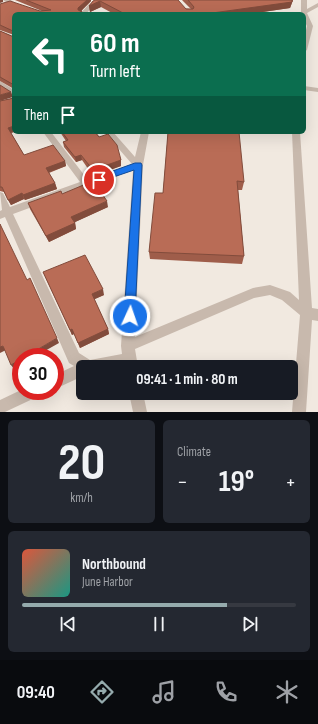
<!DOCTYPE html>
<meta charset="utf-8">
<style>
body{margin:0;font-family:"Sofia Sans Condensed",sans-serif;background:#242831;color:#f1f3f6;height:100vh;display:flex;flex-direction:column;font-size:15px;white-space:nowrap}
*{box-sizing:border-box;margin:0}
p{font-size:13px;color:#9ea1a6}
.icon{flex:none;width:22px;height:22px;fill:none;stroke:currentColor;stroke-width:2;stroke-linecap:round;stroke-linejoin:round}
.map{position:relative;height:412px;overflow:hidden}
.panel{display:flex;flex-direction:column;gap:8px;padding:8px;background:#0d0f14;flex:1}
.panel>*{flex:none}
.top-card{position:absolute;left:12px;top:12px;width:294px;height:122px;border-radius:6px;box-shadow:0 4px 16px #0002;background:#0b6e4f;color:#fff;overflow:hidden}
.speed{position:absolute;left:12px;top:348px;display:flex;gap:8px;font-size:20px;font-weight:700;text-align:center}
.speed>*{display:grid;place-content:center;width:52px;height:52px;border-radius:50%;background:#171b24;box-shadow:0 4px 16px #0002;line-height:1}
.speed .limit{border:6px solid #d22;background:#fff;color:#111}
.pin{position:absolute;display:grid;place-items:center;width:34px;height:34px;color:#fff;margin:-17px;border:2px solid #fff;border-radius:50%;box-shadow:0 1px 4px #0007}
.me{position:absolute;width:44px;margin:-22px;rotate:3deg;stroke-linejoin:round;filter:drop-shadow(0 0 3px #0008)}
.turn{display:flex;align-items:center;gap:14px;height:84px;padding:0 12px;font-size:18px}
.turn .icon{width:52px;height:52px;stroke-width:2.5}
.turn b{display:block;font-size:28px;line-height:34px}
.then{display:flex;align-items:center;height:38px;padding:0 12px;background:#0003;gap:8px;font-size:15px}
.big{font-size:30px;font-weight:700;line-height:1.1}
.panel .card{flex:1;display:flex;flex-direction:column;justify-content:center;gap:6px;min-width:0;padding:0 14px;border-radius:6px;background:#242831}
.panel .dial{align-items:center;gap:0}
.dial b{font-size:52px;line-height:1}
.song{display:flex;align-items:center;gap:12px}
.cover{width:48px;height:48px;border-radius:6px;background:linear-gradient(135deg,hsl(10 70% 55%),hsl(170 70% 35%))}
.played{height:4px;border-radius:2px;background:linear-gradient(90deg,#95abad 75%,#363941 75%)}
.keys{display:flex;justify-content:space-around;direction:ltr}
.heat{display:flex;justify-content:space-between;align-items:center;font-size:22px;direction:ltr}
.panel .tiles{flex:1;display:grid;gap:8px;grid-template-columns:1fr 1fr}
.card:last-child{grid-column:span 2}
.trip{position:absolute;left:76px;top:360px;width:222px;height:40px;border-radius:6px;background:#171b24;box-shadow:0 4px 16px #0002;font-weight:700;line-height:40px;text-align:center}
.dock{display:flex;height:64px;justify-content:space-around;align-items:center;background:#090b0e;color:#9ea1a6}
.dock .icon{width:28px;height:28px}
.dock .active{color:#95abad}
.dock b{font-size:18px;color:#f1f3f6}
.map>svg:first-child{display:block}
</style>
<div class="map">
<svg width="318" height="412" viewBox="0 0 318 412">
<rect width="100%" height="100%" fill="#f1e9e0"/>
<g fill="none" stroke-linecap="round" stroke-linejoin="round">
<path fill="#c8b9ad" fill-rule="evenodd" d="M3,0H11L14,2L0,8V4L6,2Z
M97,0H104L93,6L86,14H80L89,4Z
M301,0H307V9L318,3V7L307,13L313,26L307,50L304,52V38L307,26L304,20V14H298L301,12Z
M0,81L14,90V96L0,87Z
M304,86L318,88V92L304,90Z
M43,132H51L88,180L132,164L104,132H113L135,157L141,132H149L143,165L135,337L253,288L270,285L290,292L299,300L292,132H300L312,308L318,309V321L312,320L306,412H292L300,315L282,300L270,295L254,298L135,349L138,367H83V376L55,389V375L74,366L69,363L5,217L0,219V211L2,210L0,192L3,193L10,207L80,182ZM133,170L121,346L122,354L90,360L79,353L13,214Z
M21,390V391H41L39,396L5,412H0V400Z
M129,393H143L147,412H133Z"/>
</g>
<path fill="#9f5d4a" d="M15,0H91V1L81,11L14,14V132L11,133L24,155L65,161L66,166L49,173L55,183L57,189L25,200L24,199L11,205L4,192L0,191V101L14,98V89L0,81V31L14,37V35L0,30V4L40,11H42Z
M95,0L191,9L182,0H293L290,8L248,14H114L101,7L90,12L89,6Z
M60,132H95L121,160V166L93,176L82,160L76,162L64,147L63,142L66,141Z
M168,132L244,182L242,190H238L244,256L242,264L150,259L149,252L163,193Z
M62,194L108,207L75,222L76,229L49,242L30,209L28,203Z
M43,272L104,295L94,299L108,329L109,334L80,348L74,334L72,335Z"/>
<path fill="#824c3c" d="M0,0H3V2L0,3Z
M87,0H91V1L80,12L82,11L83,14H76L78,8Z
M293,0L290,8L248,14H205Z
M100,1L101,7L90,12L89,6Z
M11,92L13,97L0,101V95Z
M14,126V132L10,133L8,128Z
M81,155L82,160L76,162L75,157Z
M121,160V166L93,176V170Z
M65,161L66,166L47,173L46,168Z
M55,183L57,189L25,200L23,195Z
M22,193L24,199L11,205L8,200Z
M107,201L108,207L73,223L71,217Z
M75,223L76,229L49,242L46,236Z
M103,289L104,295L93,300L92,294Z
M72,329L74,334L72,335L70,330Z
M108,329L109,334L80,348L78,343Z
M57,338L59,343L34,357H25Z
M3,346L6,350L0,353V347Z
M21,359V365L14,369L11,365Z"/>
<path fill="#b96c56" stroke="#824c3c" d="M26,0H87L78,8V10L82,11L76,14H14V126L8,128L24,155L53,145L65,161L46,168L55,183L23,195L22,193L8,200L2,187H0V101L14,98V85L0,77V31L14,37L13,31L0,25V4L10,1L40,11L51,10Z
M95,0H178L186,9H193L194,7L188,0H292V2L205,14H125L100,1L89,6L93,1Z
M0,85L11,92L0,95Z
M62,132H95L99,137L108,134L117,145L121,160L93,170L81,155L75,157L63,142L68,140Z
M168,132H239L244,182L237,181L244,256L149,252L155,193H163Z
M93,181L107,201L71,217L75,223L46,236L28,203L61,191L62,194Z
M0,224L27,280L30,278L57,338L25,357H21V359L11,365L3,346L0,347Z
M85,255L103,289L92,294L108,329L78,343L72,329L70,330L43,272Z"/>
<path fill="#1a73e8" stroke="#114b97" d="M135,163H141L142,165L135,316L134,320L130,321L126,320L124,316L134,170L99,182L94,180L96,177Z"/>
</svg>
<div class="speed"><div class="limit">30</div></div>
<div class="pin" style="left:99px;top:180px;background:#d93025"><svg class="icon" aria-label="arrive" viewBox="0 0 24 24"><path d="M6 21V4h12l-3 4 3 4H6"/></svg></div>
<svg class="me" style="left:130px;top:316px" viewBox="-20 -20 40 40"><circle r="17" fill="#1a73e8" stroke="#fff" stroke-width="3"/><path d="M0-11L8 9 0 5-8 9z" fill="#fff"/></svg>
<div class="trip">09:41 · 1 min · 80 m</div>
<div class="top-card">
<div class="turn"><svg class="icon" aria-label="left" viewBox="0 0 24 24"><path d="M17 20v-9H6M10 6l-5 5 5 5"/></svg><div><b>60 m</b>Turn left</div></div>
<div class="then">Then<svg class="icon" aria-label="arrive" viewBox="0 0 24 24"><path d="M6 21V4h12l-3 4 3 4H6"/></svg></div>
</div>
</div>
<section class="panel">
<div class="tiles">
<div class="card dial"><b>20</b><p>km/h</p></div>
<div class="card"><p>Climate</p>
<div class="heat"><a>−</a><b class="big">19°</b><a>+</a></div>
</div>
<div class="card">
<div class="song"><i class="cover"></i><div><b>Northbound</b><p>June Harbor</p></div></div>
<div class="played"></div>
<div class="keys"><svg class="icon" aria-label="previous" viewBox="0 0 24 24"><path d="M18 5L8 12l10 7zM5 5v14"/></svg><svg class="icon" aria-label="pause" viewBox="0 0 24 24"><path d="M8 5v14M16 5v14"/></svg><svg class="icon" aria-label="next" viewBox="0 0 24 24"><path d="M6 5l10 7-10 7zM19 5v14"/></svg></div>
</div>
</div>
</section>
<nav class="dock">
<b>09:40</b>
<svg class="icon active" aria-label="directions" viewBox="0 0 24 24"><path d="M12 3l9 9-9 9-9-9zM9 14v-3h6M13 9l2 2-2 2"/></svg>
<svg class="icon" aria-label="music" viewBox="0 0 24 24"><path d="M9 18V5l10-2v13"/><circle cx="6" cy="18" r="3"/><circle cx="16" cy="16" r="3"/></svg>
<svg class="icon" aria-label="phone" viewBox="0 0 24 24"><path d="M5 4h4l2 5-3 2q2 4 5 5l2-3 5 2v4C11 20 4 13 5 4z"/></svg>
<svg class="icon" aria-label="climate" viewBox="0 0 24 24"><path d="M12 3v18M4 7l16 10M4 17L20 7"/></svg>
</nav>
